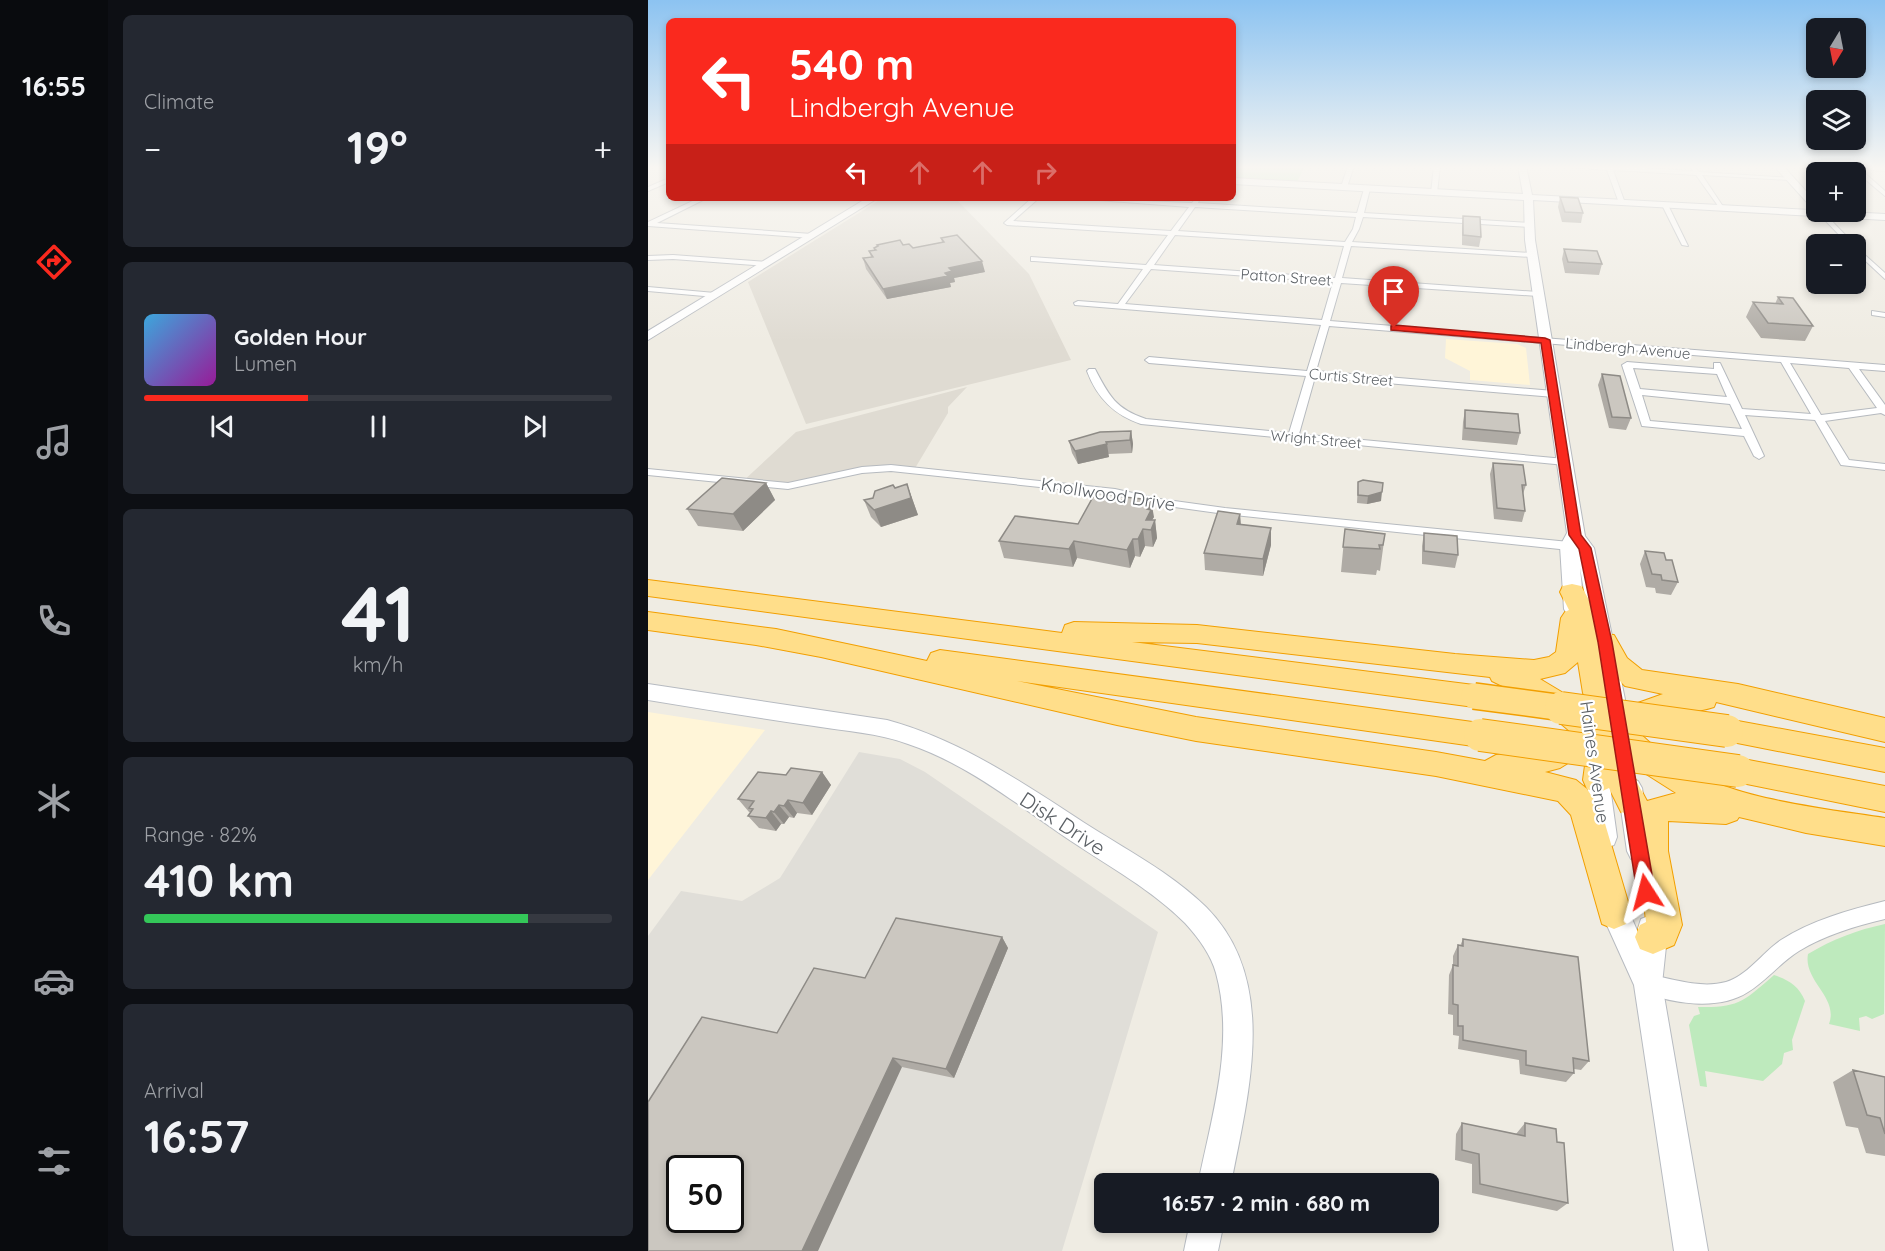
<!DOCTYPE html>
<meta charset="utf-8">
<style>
body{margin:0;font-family:Quicksand,sans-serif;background:#242831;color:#f1f3f6;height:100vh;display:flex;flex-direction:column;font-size:22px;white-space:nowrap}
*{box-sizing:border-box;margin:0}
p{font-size:20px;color:#9ea1a6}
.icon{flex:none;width:33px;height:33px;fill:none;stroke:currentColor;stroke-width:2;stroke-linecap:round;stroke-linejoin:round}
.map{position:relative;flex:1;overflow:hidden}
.side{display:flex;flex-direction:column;gap:15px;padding:15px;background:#0d0f14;width:540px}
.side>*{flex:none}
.hud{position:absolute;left:18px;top:18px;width:570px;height:183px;border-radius:9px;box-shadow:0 3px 9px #0003;background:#fa291e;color:#fff;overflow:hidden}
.needle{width:39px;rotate:190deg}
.controls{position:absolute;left:1158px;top:18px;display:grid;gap:12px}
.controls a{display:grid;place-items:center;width:60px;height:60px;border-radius:9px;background:#171b24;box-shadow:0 3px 9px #0003;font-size:30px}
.speed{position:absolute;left:18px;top:1155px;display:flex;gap:12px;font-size:30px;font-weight:700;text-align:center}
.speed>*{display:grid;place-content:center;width:78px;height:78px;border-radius:50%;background:#171b24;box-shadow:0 3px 9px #0003;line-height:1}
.speed .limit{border:3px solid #111;border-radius:9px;background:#fff;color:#111}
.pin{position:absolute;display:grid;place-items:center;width:51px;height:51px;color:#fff;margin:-62px -26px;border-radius:50% 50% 50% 0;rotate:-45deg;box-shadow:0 0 6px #0007}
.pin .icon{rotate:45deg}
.me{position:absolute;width:66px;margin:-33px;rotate:351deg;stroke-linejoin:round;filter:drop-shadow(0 0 4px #0008)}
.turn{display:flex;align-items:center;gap:21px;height:126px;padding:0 24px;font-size:27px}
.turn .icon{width:78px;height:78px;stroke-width:2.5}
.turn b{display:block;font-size:42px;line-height:51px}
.lanes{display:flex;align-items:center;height:57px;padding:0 24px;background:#0003;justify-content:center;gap:30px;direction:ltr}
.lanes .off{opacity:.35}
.big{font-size:45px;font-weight:700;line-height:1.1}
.side .card{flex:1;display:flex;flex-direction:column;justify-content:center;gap:9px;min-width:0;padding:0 21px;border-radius:9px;background:#242831}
.side .dial{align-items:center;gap:0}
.dial b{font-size:78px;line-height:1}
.song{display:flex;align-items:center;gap:18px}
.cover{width:72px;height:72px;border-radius:9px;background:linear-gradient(135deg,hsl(200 70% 55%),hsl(300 70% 35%))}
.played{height:6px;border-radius:3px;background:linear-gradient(90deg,#fa291e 35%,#363941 35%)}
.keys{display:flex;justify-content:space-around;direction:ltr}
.heat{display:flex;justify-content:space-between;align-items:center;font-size:33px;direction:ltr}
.charge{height:9px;border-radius:4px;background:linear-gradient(90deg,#34c759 82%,#363941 0)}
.trip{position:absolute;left:446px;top:1173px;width:345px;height:60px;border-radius:9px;background:#171b24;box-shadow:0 3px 9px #0003;font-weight:700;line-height:60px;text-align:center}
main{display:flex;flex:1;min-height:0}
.menu{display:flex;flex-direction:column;width:108px;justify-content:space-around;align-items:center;background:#090b0e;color:#9ea1a6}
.menu .icon{width:42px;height:42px}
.menu .selected{color:#fa291e}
.menu b{font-size:27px;color:#f1f3f6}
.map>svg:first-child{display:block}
</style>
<main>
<nav class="menu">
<b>16:55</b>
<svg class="icon selected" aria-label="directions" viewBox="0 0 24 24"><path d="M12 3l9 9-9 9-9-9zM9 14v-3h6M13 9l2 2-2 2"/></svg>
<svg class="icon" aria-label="music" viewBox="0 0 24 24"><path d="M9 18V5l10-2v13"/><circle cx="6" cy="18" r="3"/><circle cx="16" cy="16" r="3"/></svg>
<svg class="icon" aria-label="phone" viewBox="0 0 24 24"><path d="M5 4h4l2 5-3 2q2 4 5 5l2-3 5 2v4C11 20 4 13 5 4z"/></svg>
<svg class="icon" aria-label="climate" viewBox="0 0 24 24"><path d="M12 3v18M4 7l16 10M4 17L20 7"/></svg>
<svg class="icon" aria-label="car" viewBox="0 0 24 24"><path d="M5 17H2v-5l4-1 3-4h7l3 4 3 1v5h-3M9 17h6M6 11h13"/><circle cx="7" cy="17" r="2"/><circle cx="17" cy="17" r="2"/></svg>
<svg class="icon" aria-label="filters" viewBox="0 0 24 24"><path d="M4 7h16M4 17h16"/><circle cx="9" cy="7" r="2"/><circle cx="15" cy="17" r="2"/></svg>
</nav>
<section class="side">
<div class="card"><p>Climate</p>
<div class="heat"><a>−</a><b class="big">19°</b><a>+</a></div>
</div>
<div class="card">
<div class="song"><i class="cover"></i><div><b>Golden Hour</b><p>Lumen</p></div></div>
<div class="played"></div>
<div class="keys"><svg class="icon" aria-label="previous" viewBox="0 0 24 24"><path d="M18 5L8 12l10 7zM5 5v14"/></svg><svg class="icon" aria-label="pause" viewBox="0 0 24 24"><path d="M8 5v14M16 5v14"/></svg><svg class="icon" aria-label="next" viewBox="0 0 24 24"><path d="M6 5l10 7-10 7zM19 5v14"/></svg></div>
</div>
<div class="card dial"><b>41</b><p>km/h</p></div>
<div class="card"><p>Range · 82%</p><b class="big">410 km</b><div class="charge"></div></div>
<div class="card"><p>Arrival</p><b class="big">16:57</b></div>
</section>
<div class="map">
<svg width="1237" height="1251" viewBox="0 0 1237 1251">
<rect width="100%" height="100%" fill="#efece3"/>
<path fill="#fff5d8" d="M798,339L869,344L878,348L882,385L822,380V371L797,358Z
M0,712L117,730L0,880Z"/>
<path fill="#e0ded8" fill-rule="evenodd" d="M211,752L252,759L277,772L510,932L414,1251H0V936L33,891L94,901L132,878ZM32,1168H82V1220H32Z"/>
<path fill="#dfdbd2" d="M235,198H307L381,274L423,360L158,424L100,282Z
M319,387L300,407V413L266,470L243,468L157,484L93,483L148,432Z"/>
<path fill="#beeabd" d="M585,166H657L649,182L585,178Z
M1237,924L1236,1014L1224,1019L1218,1016L1211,1018L1212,1031L1181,1024C1191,997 1155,981 1160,954C1185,939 1209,930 1237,924Z
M1126,975C1141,980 1151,986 1157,1001L1144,1040L1145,1050L1136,1053L1134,1064L1115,1081L1057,1071L1059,1087L1052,1086L1041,1025L1046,1016L1052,1014L1050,1007C1091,1008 1096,1001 1126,975Z"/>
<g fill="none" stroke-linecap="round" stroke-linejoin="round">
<g stroke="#b6babf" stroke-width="2">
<path id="street" d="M700,166H706L699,187L696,189L693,187Z
M786,166H792L789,193L786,195L783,193Z
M909,166H963L1045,171L1043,168L1046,166L1051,172L1144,178L1141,180L1054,175L1076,208L1073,210L1048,175L965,170L977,203L974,205L971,203L959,170Z
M1186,166L1237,167V171L1212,169L1237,191V196L1205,169Z
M21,178V182L0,191V187Z
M719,187L722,189L716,213L881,223L884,225L881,227L715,217L711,229L704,242L884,253L888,255L884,257L703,246L694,278L890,292L894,294L890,296L693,283L682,321L1237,365V371L1211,369L1237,405V415L1233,413L1177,421L1201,460L1237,464V470L1193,465L1167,420L1097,415L1116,456L1111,459L1106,456L1096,436L994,426L974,365L979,362L1066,369V363H1072L1094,409L1163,414L1133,362L681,326L668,371L906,391L911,394L906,397L667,377L651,434L917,459L922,462L917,465L493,424C466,415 449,398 439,371L441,369H447C461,396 468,409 498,419L641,433L658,376L501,363L497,360L501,357L659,371L673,325L427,305L426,303L430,301L470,304L495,269L386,261H383V257L498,265L520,235L359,225L356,223L384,198H391L365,221L523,231L541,207L424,198L544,203L548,198H552L550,203L709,213L716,189ZM547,207L708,217L705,229L697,242L530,231ZM527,235L696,246L687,278L506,265ZM503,269L685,282L674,320L477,304ZM1142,363L1201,368L1229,408L1173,415ZM985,368L1069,374L1079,397L992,389ZM994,395L1082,404L1094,429L1002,421Z
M51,198H59L9,223L164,234L167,236L164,238L0,226V222Z
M1017,203L1020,205L1040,246L1034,245L1014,205Z
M1172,213H1176L1206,244H1200L1172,215Z
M1208,247L1237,273V279L1208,252Z
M25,255L118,262L122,264L118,266L25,259L0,260V256Z
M0,287L67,293L71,295L67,297L0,291Z
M1224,311L1237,313V317L1224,315Z
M243,465L467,489L512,499L577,508L921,542L927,546L921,550L577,514L512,505L467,495L243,471L214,473L140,489L0,475V469L140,483L214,467Z
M1237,901V919C1207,926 1177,935 1151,951C1132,963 1119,980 1100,992C1071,1011 1024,1004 993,991L990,984L993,977L1000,974C1024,979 1053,989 1078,982C1099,976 1115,952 1133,940C1164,920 1201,910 1237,901Z"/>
</g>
<g stroke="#b7bbc1" stroke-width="2">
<path id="secondary" d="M870,166H878L884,195L1237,214V220L885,200L887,240L937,536L946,548L982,724L979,730L971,733L963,730L960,724L932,568L936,609L933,614L926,616L919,614L916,609L912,546L919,533L877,240L876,200L585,184V178L875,194Z
M1126,166H1135L1168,202V210L1165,209Z
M219,198H230L0,340V331Z
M0,684L239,720C312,740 372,781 435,822C477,849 522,872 558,907C632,981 600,1094 583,1184H550C564,1115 587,1043 568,973C563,955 550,937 537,923C504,890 462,867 423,841C371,806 320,764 260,744C230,733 197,731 166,726C111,718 55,709 0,700Z
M948,755L956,758L959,765L969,837L966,845L957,848L948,845L945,837L937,765L940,758Z
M982,778L990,781L994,788L1005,851L1001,859L992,862L983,859L979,851L970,788L974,781Z
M964,889L973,893L991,935L990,928L993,919L1003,915L1013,919L1019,937L1014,984L1060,1251H1026L986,985L953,912L951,902L955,893Z
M542,1222H576L570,1251H536Z"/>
</g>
<g stroke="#f29f00" stroke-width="2">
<path id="highway" d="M0,580L414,633L417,625L426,622L549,625L807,654L886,660L901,657L908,652L913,618L917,612L921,610L912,592L915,586L924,584L933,586C942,601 950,616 953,634L966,635L979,658L994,670L1090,684L1237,718V742L1068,702L1066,707C1037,716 1015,711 987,729C996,737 1005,746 1015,754C1073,799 1166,807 1237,818V846L1158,833L1091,817L1089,820L1078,824L1020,821V851L1034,925L1026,945L1005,954L992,949L987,937L992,925L998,922C996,886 978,848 991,813L984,815L973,812L961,788L950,793L939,789L953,810L983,912L978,924L966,929L954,924L923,815L910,801L788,776L548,741L469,725L173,657L108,645L0,630V612L128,629L279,661L283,653L292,650L832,723L842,727L847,735L842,743L832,747L369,681L548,717L788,752L837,761L848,755L896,748L925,734L889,703L844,681L842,677L549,643L484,642L826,685L836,688L840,696L836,704L826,707L0,596ZM930,662L935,693L953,727L927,700L892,679L917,673ZM958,667L977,686L1015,694L973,709L963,693ZM971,749L995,772L1028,793L999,801ZM939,751L935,780L939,789L928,780L897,772L912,768Z
M1079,719L1237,748V772L1069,739L1065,731L1069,723Z
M1090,758L1237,786V812L1079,780L1075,771L1079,762Z"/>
</g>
<use href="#street" fill="#fff" fill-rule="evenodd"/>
<use href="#secondary" fill="#fff" fill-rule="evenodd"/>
<use href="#highway" fill="#ffde8a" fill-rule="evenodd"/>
<g stroke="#f29f00" stroke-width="28" stroke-linecap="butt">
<path id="highway-bridge-far1" d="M826,696L923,709"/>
</g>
<g stroke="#f29f00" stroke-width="34" stroke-linecap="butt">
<path id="highway-bridge" d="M913,708L1079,731
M832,735L1090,771"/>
</g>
<use href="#highway-bridge-far1" stroke="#ffde8a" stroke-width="25"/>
<use href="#highway-bridge" stroke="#ffde8a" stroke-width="32"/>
</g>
<path fill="#afaba5" d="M912,197L935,213L933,223L914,222L910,207Z
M815,216L833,237L831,247L814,245V226Z
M293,238L337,272L306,278L307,282L302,283L303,287L239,299L218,269L215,258L223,257L221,251L226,250V248L230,247L229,245H255L265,248L294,242Z
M916,249L954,264L951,275L917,273L914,259Z
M1130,297L1165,326L1157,341L1113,338L1098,317L1105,302L1127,304Z
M954,374L983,418L978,430L961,428L950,385Z
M817,410L872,433L869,445L814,440L815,422Z
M483,431L485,444L484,453L460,454L461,457L430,464L424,453L421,441Z
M845,463L878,485L875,494L877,511L874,522L846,519L842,474Z
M710,482L733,501L719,504L709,503Z
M118,483L127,500L95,531L50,526L39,509Z
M259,484L270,515L233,527L223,517L216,500L225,498L247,488Z
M592,514L593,525L623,545L615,576L557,570L556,553Z
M506,517L504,520H507L509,538L505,547L497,546L492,557L487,556L482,568L429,558L425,567L356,558L351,541L430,524Z
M697,529L737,534L732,571L729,570L728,575L693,572Z
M776,533L810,555L807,568L774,564V546Z
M997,551L1018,560L1030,582L1023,595L1008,593L1007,588L998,587L992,564Z
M174,772L183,785L164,815L149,813L146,818L141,817L136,824H133L128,831L111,828L100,816L103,812H101L90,799L138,775Z
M354,937L360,948L306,1078L254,1067L129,1033L217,978Z
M815,939L941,1061L933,1070L926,1069V1073L918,1082L872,1074L871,1060L810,1049L811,1036L805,1035V1015L800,1014L801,975L805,965V956L810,945L812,946Z
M1205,1070L1237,1077V1156L1218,1153L1210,1128L1198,1126L1185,1082Z
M814,1123L868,1134L877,1123L909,1142L920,1203L909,1211L824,1193V1164L807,1160L808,1134Z"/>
<path fill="#8e8b86" d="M334,261L337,272L306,278L307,282L302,283L303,287L239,299L235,289L297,273L301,268Z
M483,431L485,444L484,453L482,440Z
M459,444L461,457L430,464L427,451Z
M118,483L127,500L95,531L85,514Z
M259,484L270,515L233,527L226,510Z
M734,492L733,501L719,504L720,496Z
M503,500L506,517L504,520H507L509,538L505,547L503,530L498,520L499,509Z
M592,514L593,531L589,524Z
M623,528V545L615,576V559Z
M495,529L497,546L492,557L490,539Z
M485,539L487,556L482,568L479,550Z
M426,541L429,558L425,567L421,549Z
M174,772L183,785L164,815L155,803Z
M140,800L149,813L146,818L136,806Z
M131,805L141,817L136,824L126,812Z
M123,811L133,824L128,831L118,818Z
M354,937L360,948L306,1078L298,1069Z
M245,1058L254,1067L170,1251H154Z"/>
<path fill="#cbc7c0" stroke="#8e8b86" stroke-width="1.5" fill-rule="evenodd" d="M912,197L930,198L935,213L917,212Z
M815,216L832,217L833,237L815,235Z
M309,235L334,261L301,268L304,271L297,273L300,276L235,289L215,258L225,257L221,251L228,250L226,248L230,246L229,245L252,240L255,245L261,244L265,248L296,242L293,238Z
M916,249L949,251L954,264L920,262Z
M1130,297L1145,298L1165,326L1120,323L1105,302L1135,304Z
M954,374L972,376L983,418L964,417Z
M817,410L870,414L872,433L817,428Z
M483,431L482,440L458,442L459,444L427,451L421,441L452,432Z
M845,463L875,465L878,485H874L877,511L849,508Z
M74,478L118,483L85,514L39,509Z
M715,480L735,483L734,492L720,496L710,495V482Z
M259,484L263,498L226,510L216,500L225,498L227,491L245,485L247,488Z
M445,497L476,500L477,497L503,500L499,509L503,510L498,520H507L503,530L495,529L490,539H485L479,550L426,541L421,549L351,541L367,516L430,524Z
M570,511L592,514L589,524L623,528L615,559L556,553Z
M697,529L737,534L735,545H731L732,549L695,547Z
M776,533L809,536L810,555L776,551Z
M997,551L1016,553L1018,560H1024L1030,582L1014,580L1013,575L1004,574Z
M143,768L174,772L155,803L140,800L136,806L131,805L126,812L123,811L118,818L100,816L105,809L101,808L106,801L90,799L110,772L138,775Z
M248,918L354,937L298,1069L245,1058L154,1251H0V1102L54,1017L129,1033L166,968L217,978ZM32,1168H82V1220H32Z
M815,939L930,957L941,1061L925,1058L926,1073L878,1065V1051L815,1040V1026H810V1005L805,1004V965L810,966V945L815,946Z
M1205,1070L1237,1077V1134L1232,1118L1219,1115Z
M814,1123L877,1136V1123L908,1129L909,1142L916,1143L920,1203L832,1184L831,1154L814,1150Z"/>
<linearGradient id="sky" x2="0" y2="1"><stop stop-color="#8cc3f1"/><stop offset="0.49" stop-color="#f8f6f2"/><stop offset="1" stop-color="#f8f6f2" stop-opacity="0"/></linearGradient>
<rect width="1237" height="342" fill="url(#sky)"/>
<path fill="#fa291e" stroke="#a21b14" stroke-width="1.5" d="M746,325L897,338L902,340L933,535L943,548L964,642L1007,892L1004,898L998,901L991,898L989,892L950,642L931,549L921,535L893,343L743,330V326Z"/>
<g text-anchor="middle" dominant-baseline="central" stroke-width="4.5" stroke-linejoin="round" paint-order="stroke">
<g font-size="15" fill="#5b6065" stroke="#fff">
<text transform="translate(638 277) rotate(4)">Patton Street</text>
<text transform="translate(980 348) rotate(5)">Lindbergh Avenue</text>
<text transform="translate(703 377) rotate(5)">Curtis Street</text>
<text transform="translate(668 439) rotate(5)">Wright Street</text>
</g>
<g font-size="18" fill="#5b6065" stroke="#fff">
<text transform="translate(460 494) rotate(9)">Knollwood Drive</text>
<text transform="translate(947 762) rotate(82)">Haines Avenue</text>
</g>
<g font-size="21" fill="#5b6065" stroke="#fff">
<text transform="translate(415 823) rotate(33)">Disk Drive</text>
</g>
</g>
</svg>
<div class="controls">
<a><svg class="needle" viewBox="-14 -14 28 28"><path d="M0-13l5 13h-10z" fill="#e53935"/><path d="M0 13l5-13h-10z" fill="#9ea1a6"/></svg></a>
<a><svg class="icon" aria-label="layers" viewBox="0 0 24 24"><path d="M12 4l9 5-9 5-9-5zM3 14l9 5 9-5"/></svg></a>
<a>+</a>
<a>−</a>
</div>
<div class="speed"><div class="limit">50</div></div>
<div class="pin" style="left:746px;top:328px;background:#d93025"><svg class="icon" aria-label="arrive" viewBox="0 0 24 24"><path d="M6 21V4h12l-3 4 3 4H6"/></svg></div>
<svg class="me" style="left:998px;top:892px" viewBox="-20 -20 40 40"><path d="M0-17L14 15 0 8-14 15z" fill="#fa291e" stroke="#fff" stroke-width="4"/></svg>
<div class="trip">16:57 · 2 min · 680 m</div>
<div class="hud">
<div class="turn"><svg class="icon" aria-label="left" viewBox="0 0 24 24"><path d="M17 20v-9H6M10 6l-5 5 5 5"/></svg><div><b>540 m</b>Lindbergh Avenue</div></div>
<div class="lanes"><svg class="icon" aria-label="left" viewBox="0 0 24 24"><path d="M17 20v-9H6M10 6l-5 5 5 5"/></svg><svg class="icon off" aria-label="ahead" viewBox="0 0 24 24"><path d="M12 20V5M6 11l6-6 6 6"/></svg><svg class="icon off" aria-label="ahead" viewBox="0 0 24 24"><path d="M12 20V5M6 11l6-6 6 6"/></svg><svg class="icon off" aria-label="right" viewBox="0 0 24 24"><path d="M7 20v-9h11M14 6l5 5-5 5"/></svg></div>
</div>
</div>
</main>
